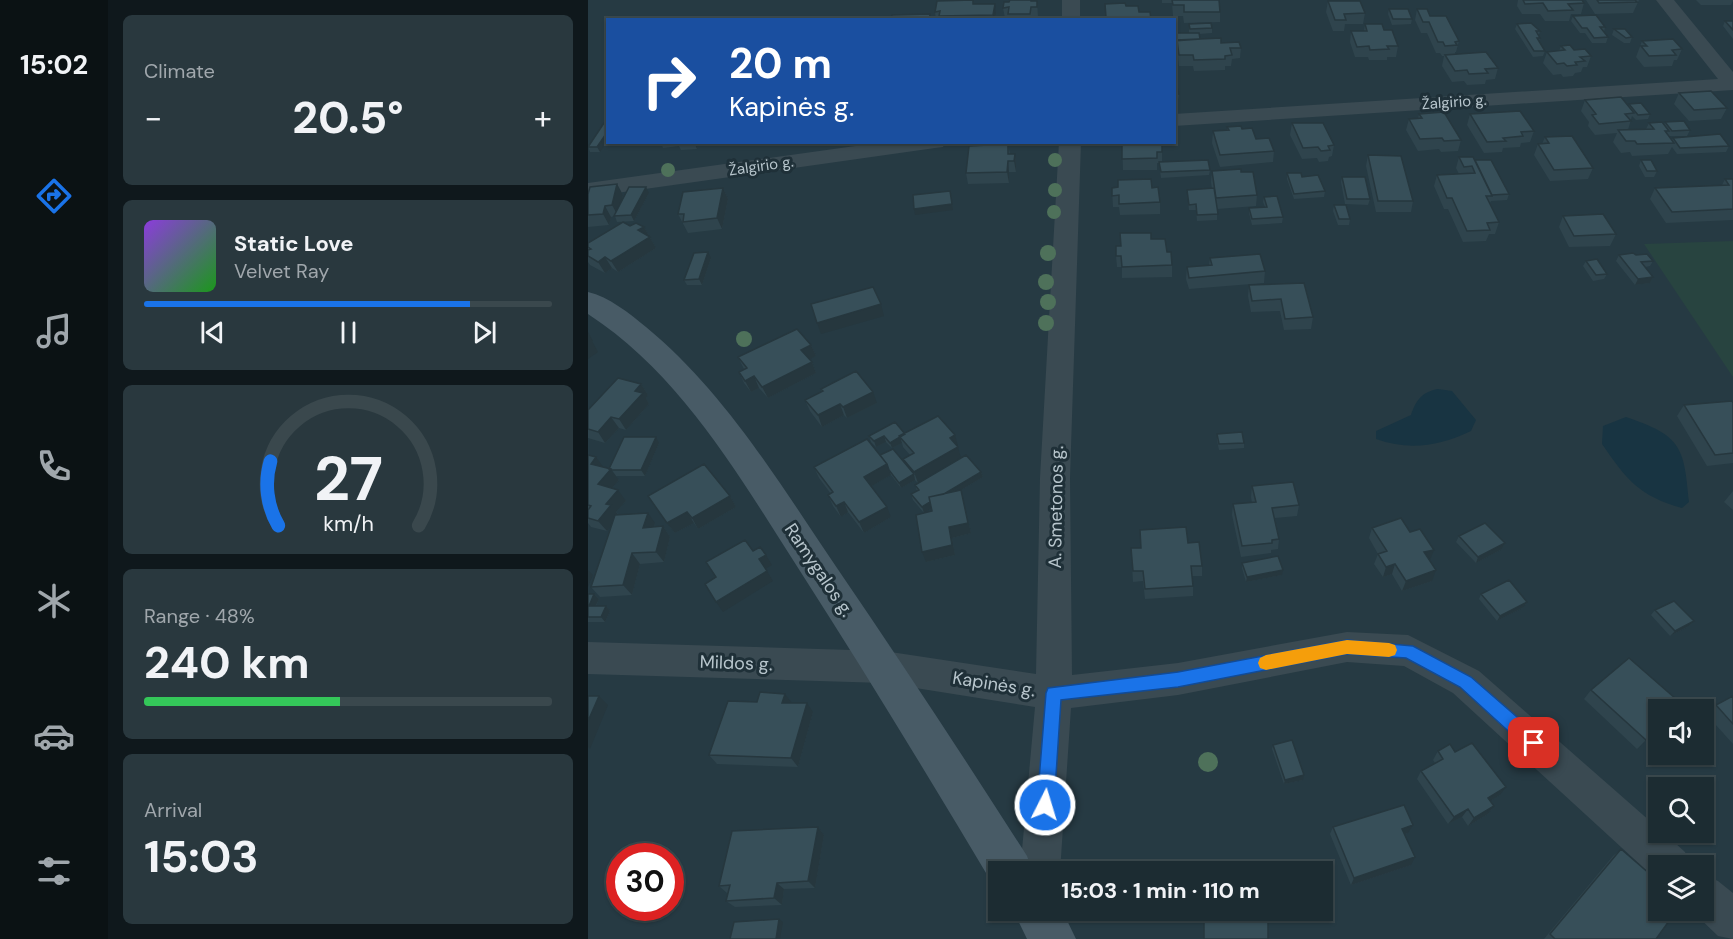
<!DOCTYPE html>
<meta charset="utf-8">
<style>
body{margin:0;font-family:"DM Sans",sans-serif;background:#29383e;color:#f1f3f6;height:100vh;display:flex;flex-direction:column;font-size:22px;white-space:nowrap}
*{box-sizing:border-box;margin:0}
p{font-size:20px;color:#a0a7ac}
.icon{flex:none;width:33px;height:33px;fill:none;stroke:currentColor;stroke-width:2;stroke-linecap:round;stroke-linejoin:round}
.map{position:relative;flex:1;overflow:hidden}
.panel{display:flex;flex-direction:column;gap:15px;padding:15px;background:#0f181c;width:480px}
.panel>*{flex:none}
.guide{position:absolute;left:18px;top:18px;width:570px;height:126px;border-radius:0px;box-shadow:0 2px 4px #0004,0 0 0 2px #3a484d;background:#1a4fa0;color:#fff;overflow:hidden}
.buttons{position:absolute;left:1060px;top:699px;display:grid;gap:12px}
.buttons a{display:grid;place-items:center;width:66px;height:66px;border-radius:0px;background:#1c2c32;box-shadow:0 2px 4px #0004,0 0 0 2px #3a484d;font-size:30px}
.speed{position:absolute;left:18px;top:843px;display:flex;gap:12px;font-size:30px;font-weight:700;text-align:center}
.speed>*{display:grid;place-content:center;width:78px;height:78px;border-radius:50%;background:#1c2c32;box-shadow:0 2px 4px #0004,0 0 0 2px #3a484d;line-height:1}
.speed .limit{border:9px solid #d22;background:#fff;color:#111}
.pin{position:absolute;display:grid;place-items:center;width:51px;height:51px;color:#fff;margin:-26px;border-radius:12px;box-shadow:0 3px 9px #0006}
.me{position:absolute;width:66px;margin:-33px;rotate:5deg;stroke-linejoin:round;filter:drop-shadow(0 0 4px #0008)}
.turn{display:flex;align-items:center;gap:21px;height:126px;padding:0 24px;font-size:27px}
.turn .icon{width:78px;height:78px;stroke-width:2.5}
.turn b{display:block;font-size:42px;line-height:51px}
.big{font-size:45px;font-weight:700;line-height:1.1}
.panel .card{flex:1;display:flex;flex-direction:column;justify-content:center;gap:9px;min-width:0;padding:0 21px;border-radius:9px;background:#29383e}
.panel .dial{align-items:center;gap:0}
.dial svg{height:156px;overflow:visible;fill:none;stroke:#3a484d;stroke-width:7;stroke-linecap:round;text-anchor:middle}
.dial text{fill:#f1f3f6;stroke:none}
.song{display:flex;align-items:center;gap:18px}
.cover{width:72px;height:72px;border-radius:9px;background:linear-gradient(135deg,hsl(270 70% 55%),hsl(120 70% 35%))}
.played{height:6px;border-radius:3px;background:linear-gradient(90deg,#1a73e8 80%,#3a484d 80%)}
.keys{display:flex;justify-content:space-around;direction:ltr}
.heat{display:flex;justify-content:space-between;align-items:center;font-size:33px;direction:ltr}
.charge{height:9px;border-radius:4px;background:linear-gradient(90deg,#34c759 48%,#3a484d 0)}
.trip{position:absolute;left:400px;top:861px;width:345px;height:60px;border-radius:0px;background:#1c2c32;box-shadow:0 2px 4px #0004,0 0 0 2px #3a484d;font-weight:700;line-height:60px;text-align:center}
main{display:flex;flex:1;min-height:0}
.dock{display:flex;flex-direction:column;width:108px;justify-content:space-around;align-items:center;background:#0b1214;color:#a0a7ac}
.dock .icon{width:42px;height:42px}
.dock .selected{color:#1a73e8}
.dock b{font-size:27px;color:#f1f3f6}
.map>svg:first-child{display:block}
</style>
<main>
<nav class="dock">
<b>15:02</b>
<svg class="icon selected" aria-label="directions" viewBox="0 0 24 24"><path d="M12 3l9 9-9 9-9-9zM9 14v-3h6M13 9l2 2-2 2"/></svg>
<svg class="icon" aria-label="music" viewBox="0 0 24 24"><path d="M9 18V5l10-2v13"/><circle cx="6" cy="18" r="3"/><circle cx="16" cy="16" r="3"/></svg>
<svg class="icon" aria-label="phone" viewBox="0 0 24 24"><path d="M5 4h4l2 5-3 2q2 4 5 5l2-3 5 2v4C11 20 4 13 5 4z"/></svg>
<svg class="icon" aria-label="climate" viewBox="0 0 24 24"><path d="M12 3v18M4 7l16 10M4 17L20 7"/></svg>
<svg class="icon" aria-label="car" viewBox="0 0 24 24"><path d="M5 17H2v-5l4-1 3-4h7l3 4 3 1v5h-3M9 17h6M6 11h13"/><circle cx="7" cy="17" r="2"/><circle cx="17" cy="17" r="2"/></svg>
<svg class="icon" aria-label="filters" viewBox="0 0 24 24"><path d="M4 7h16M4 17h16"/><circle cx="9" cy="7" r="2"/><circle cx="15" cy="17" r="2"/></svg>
</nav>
<section class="panel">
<div class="card"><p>Climate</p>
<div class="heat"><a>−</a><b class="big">20.5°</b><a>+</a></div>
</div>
<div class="card">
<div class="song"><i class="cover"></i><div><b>Static Love</b><p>Velvet Ray</p></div></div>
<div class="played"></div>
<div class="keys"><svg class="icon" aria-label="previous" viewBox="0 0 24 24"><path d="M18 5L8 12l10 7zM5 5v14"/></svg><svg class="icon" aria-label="pause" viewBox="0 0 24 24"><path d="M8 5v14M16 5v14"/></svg><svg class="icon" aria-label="next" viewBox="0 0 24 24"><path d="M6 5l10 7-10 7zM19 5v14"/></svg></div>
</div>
<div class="card dial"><svg viewBox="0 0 100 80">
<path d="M14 69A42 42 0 1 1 86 69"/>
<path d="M14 69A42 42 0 0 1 10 36" stroke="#1a73e8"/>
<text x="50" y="56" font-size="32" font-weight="700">27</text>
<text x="50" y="72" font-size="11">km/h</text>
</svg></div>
<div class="card"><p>Range · 48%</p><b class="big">240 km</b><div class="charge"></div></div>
<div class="card"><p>Arrival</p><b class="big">15:03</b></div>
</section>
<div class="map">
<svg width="1145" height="939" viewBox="0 0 1145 939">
<rect width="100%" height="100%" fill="#263a43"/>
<path fill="#284440" d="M1145,241V377L1056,244Z"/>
<path fill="#183442" d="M850,389L864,391L888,420L883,431C852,446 821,451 788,439V431L823,415C828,400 834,392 850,389Z
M1038,417C1094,436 1096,447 1101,502L1094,508C1051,496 1038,479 1014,444L1015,426Z"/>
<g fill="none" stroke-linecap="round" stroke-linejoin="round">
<path fill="#3a4a52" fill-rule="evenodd" d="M474,0H492V20H474Z
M1068,0H1086L1145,72V90L586,126V114L1130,79Z
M296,142H357L355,147L347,148L0,197V183Z
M471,142H493L482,478L484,675L590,663L759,632L820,635L891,671L1071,829V832H1075L1097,852L1103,866H1071V881L1069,880L865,693L816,666L759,662L590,695L483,708L472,872H432L447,707L296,683L0,674V642L296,651L448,674L452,478Z
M1116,875L1130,881L1145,893V939L1130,936L1103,910H1116Z"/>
<path fill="#485b66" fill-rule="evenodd" d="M0,292C21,297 41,313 58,327C137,392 192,484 249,568C314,663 377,759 439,856L445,872H411V889L407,888C343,781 279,675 212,571C152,478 95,376 0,314Z
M425,910H474L488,939H439Z"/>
</g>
<g fill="#4e715a">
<circle cx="467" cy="160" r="7"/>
<circle cx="80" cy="170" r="7"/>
<circle cx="467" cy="190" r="7"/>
<circle cx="466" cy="212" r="7"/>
<circle cx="460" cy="253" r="8"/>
<circle cx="458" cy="282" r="8"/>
<circle cx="460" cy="302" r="8"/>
<circle cx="458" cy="323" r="8"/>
<circle cx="156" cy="339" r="8"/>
<circle cx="620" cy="762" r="10"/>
</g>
<path fill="#2f444d" d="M349,0H385L386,4L408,14L407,20H348L347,12Z
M574,0H631L632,12V22L596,23L595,16H585L584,3H574Z
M930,0H994L996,3L993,14H983L981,21H957L952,14H934L929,6Z
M998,0H1051L1045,13L1007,14Z
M1108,0H1145V1L1143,5H1113Z
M449,1L450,17H444V20H421V18H417L415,8Z
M740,1L777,13L775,24H757L756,31H745L738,12Z
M801,9L824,19L823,24L804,25L800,14Z
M829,9L842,16L871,41L868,52H867V55L910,68L907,79L898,80L897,84L879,85L876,81L864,82L854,66L856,56H854L852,53H848L839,33H833L827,20Z
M985,16L1017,27L1016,32L1020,37L1018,43H1004L997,33H992L983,21Z
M1137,21H1145V39L1135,26Z
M601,24L624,28V33L611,34L612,39L633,43L653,48L652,58L644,59L643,66H637V70L606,71L605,66H591L589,46H586V33H601Z
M777,24L796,30L810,46L808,57H799V60H781L780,57H767L762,42L763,31H776Z
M929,24L952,31L951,35L952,38L951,41L957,51L955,56L945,57L927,29Z
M1026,29L1044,37L1042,43H1036L1024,35Z
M1054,41L1094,49L1089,60H1086L1084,66L1056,67L1048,57Z
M973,46L1003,56L999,67H995L993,72L987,73L985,76L975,77L973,74L965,75L955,63L959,52L971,51Z
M586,79L591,94L590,100H586Z
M1091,93L1139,108L1133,119L1101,121L1086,104Z
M997,100L1040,107L1041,104L1062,114L1060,119L1048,120L1044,116L1040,130L1058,129L1061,123L1076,125L1077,122L1102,130L1099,136H1081L1084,140L1085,138L1141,146L1138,152L1089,154L1084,147L1080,154L1044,156L1042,152L1033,153L1025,142L1029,133L1007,135L1000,126L1001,122L993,111Z
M831,114L873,140L870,151L853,152L851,149L830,151L818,130L821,119H830Z
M882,114L946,131L942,142L933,143L932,147L915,148L914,152L896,153L879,125Z
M20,123L12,152H2L0,146Z
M704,123L746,145L744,156L741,157L740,161L731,162L729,158L714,159L702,135Z
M639,127L654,129L686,151L685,162L632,167L624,143L625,131L639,130Z
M957,137L1005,168L1000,179L962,181L946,155L950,144H954Z
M73,142H128V144L110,145L109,149L93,150L91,146L75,148Z
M534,142L574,152V162L622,170L621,175L573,178L571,163H569V170H535Z
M420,144L422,154H427L428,165V172H421V183L380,184L378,173Z
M780,155L825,201L823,212H788L778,166Z
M871,157L887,160L921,194L919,200L903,201L902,203L911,222L907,234H901L898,241L875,242L860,209H856L846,186L849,175L871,174L868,168Z
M1053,160L1069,171L1066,177H1057L1051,166Z
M624,171L653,172L669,195L668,206L629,209V220L609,221L608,210H601L599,190L624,189L623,182Z
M699,173L714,177L737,191L736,197L706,199L699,179Z
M754,177L782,199L780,205L757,204L753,182Z
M1137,179H1145V220L1078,223L1062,199L1067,188L1134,185Z
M29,184L35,195L33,203L61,193L46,221L29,222L27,216L23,217L21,225L0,227V194Z
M135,188L140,199L134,229L100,233L90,214Z
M524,188H564L572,202V214L532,215L531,207H525Z
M676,197L695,217L694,223L664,225L661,213V208L677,207L675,202Z
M746,205L762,219L761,225H750L745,211Z
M975,216L1028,234L1022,246L981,247L971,227Z
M42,226L56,227L68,248L30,272L24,268L17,273L2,265L0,262V243Z
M563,239L579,252L584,265V277L534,278V267H529L528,256L533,246Z
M1031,255H1048L1065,261L1062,266L1057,267L1065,277L1062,283L1047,285L1028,261Z
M123,258L114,285H99L96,280Z
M622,258L677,271L676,283L601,289L598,279L599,267L621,265Z
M998,261L1019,274L1016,279L1005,281L995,266Z
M716,283L725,317L723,329L696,330L692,311L663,312L660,296L661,285Z
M223,345L228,356L221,359L224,362L228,373L180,398L171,388L163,392L156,383L151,372L156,369L150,357Z
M53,384L60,395L58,398L61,404L38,430L31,428L17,443L0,438V410Z
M233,389L289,403L259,418L256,415L234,427L222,411L217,400L234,392Z
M1145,403V463L1119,466L1089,416L1096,405Z
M317,434L370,446L369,447L372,458L393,472L395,477L373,490L383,533L364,538L367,555L338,562L344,511L343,508L336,513L325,500L323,494L329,491L327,485L363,464L330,483L327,480L313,488L303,475L283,486L303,517L276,533L260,512L253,517L245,506L240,495L243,494L231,478L226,467L292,455L317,464L315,459L322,455L315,447L314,443L304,448L298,442L288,447L283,442L281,436Z
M629,434L656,443V448L631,450L629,440Z
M71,443L57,476H28L31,480L24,488L38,501L28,512L31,515L67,523L66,527L75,526L82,537L76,562L52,564L44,595L12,597L3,587L23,525L19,531L3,527L0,523V455L16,467L21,469Z
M664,486L711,505L709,516L687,518L691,539L690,549L683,550V553L653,557L644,515L645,504L664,503L663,497Z
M1145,491V510L1136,502Z
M142,496L148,507L110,529L106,523L87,533L67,507Z
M784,528L841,560L844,581L814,591L804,574L795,577L786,564L790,554L781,538Z
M552,530L600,543L614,566V576H604L605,586V596L557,599L555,581L545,582L543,548H553Z
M871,536L917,543L914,549L888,563L868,542Z
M654,563L694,575L658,582L654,568Z
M0,594H6L11,599L8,606H18L22,611L17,622H0Z
M893,594L939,602L936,607L909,621L891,599Z
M1067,610L1106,621L1101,626L1082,636L1063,615Z
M1003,690L1071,729L1049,749L996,699Z
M1145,696V744L1118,714L1128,705Z
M203,703L225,712L210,767L129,764L121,755Z
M685,745L715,780L696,784L684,749Z
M850,751L867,752L912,795L902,801L906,806L900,814L880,826L874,817L860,824L829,779L833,771L847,763L845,760Z
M230,827L236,835L227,888L196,889L194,905L147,907L138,901L140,893H139L131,886Z
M745,827L820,833L817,834L823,865L763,885L742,834Z
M1033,849L1068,939H956L1025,856Z"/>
<path fill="#26373e" d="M407,4L408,14L407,20H406L405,15Z
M20,131V141L12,152L9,147Z
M106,142H109L110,145L109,149Z
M427,154L428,165V172L426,161Z
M420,161L421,172V183L419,172Z
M29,184L35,195L30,216L24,205Z
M58,187L61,193L46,221L43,215Z
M135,188L140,199L134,229L129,218Z
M362,191L365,210L327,215L326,209Z
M17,206L23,217L21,225L15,214Z
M56,227L68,248L30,272L23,261L50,230Z
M120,252L123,258L114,285L111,279Z
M17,257L24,268L17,273L10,262Z
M1065,277L1062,283L1047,285L1050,279Z
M293,304L296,316L233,334L229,323Z
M0,332L5,341H4L10,352L0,359Z
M223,345L228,356L218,361L213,350Z
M224,362L228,373L180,398L174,387Z
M166,376L171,388L163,392L157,381Z
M53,384L60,395L58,398L61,404L38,430L31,419L47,391Z
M285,392L289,403L259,418L255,407Z
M252,404L256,415L234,427L230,415Z
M23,417L31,428L17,443L10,432Z
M367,435L370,446L365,449L362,438Z
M296,436L298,442L288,447L286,441Z
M68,437L71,443L57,476L53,470Z
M312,437L314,443L304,448L302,443Z
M370,447L373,458L330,483L326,472Z
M8,457L16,468L3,464Z
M299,464L303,475L280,488L276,477Z
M23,469L31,480L18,495L10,484Z
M393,472L395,477L373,490L383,533L364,538L367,555L338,562L334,552L361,527L373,490L336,513L334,507Z
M326,474L327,480L313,488L311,483Z
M30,490L38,501L28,512L31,516L19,531L10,521L18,504Z
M142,496L148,507L110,529L104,518Z
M256,502L260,512L253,517L248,506Z
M299,507L303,517L276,533L271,522Z
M99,512L106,523L87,533L79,523Z
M60,513L67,523L63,539L55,528Z
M75,526L82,537L76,562L68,552Z
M917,543L914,549L888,563L890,557Z
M846,550L842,560L836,552Z
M44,553L52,564L44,595L35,585Z
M178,555L184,565L177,569L171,559Z
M807,564L804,574L795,577L798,567Z
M0,570L5,575L0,587Z
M695,570L694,575L658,582L659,577Z
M848,570L844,581L814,591L818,581Z
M179,571L185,581L135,612L128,602Z
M6,594L11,599L5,611L1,606Z
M939,602L936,607L909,621L912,616Z
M18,606L22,611L17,622L13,617Z
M1106,621L1101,626L1082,636L1087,631Z
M197,694L204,703H194Z
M11,696L20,705L2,749L0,747V721Z
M219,703L225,712L210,767L203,758Z
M1071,728V729L1049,749L1058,740Z
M716,775L715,780L696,784L697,780Z
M918,787L912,795L894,806L900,798Z
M906,806L900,814L880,826L886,818Z
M880,809L874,817L860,824L866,817Z
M825,825L820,833L810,836L814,829Z
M230,827L236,835L227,888L220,881Z
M827,857L823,865L763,885L766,878Z
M189,883L196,889L194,905L186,898Z
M191,919L195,922L192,939H188Z"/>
<path fill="#374f59" stroke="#26373e" stroke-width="1.5" d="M385,0V4H407L405,15L351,16L352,11L347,12L349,1Z
M422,0H443V1H449V7H443L442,14H420L421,7L415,8L416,2H421Z
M584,0H631L632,12H596V5H585Z
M935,0H994L996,3L980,4L985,10L960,11L955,3L937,4Z
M1009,0H1047L1049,2L1011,3Z
M740,1H772L777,13L756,14L758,20H747Z
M537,3L538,6H550L551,12H562L563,20H510V17H518L517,4Z
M801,9H820L824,19H805Z
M829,9H839L842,16H858L871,41L867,42L869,45L857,46L855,42H850L841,22H835Z
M342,14L341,20H303L304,15Z
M1008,15L1017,27H1012L1020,37L1006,38L999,28H994L985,16Z
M1137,21H1145V30Z
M623,23L624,28L602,29L601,24Z
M943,23L952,31H948L952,38H949L957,51H946L929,24Z
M777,24H794L796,30H804L810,46H799L801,49L782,50L781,46L769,47L763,31H779Z
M1026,29H1037L1044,37L1038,38Z
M586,33H611L612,39L586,41Z
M633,38V43L651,42L653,48H642L644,55L637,56V59L606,60L605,55H591L589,40Z
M1085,39L1094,49L1084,50L1088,55L1061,56L1053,46H1059L1054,41Z
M982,45L986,50L997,49L1003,56L992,57L997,61L987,62L989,65L979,66L976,63L969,64L959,52L977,50L973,46Z
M898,52L910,68L897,69L900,73L881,74L879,70L867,71L857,55Z
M586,79L591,94L586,95Z
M1123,91L1139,108L1106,110L1091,93Z
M1033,97L1046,113L1037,114L1043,121L1011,124L1004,115L1008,114L997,100Z
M1053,103L1062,114L1050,115L1041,104Z
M932,111L946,131L933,132L935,136L915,138L918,141L899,142L882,114Z
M856,112L873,140L856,141L854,138L832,139L821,119L834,118L831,114Z
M1096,121L1102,130L1084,131L1077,122Z
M1074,122L1081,131H1077L1086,143L1049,144L1047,141H1038L1030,130L1066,129L1061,123Z
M16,123H20V131L9,147H0Z
M704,123H735L746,145L740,146L742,150L733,151L730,147L715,148Z
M653,126L654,129L664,128L668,139L681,138L686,151L632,155L625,131L641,130L639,127Z
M1132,134L1141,146L1092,148L1085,138Z
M984,136L1005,168L966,170L950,144L961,143L957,137Z
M534,142H574V152H569V158L534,159Z
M420,144V154H427L426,161H420L419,172L378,173L381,146Z
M780,155L813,156L825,201H790Z
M871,157H885L904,196H898L911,222L899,223L902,230L879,231L864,198H859L849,175L887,173L884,166L876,167Z
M620,160L622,170L573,172L571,162Z
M887,160H903L921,194L904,195Z
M1053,160H1063L1069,171H1059Z
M653,169V172H665L669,195L628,198L624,171Z
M699,173H713L714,177L730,175L737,191L706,194Z
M754,177H777L782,199H759Z
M563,179L564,188L570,187L572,202L531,204V195L524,196V188L530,187V180Z
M1137,179H1145V209L1084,212L1067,188L1141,185Z
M29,184L24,205L17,206L15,214L0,215V194L2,187Z
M41,187H58L43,215L26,216Z
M135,188L129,218L95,222L96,214H90L95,192Z
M626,188L630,214L609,215L608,204L601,205L599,190Z
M362,191L364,204L326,209L325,195Z
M689,196L695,217L664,219L661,208L679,207L676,197Z
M746,205H758L762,219H751Z
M1015,214L1028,234L986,236L975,216Z
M35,222L42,226L48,223L56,227L50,230L62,237L23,261L17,257L10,262L0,256V250L3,249L0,247V243Z
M532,233H563V239H577L579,252H583L584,265L534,267L533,256H528V246H533Z
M120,252L111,279L96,280L106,253Z
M1045,253L1048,255L1059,254L1065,261L1053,262L1065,277L1050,279L1031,255Z
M672,254L677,271L601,278L599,267L624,265L622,258Z
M1009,259L1019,274L1008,275L998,261Z
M716,283L725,317L697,319L693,299L664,301L661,285Z
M285,287L293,304L229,323L223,304Z
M209,329L223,345L213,350L224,362L174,387L166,376L157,381L151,372L159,368L150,357Z
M268,371L285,392L255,407L252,404L230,415L217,400L235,391L233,389Z
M30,378L53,384L47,391L55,393L31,419L23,417L10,432L0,429V410Z
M1144,401L1145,403V453L1127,455L1096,405Z
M350,416L367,435L362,438L370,447L326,472L315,459L326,453L311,436Z
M307,422L317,434L302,443L296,436L286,441L281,436Z
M654,432L656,443L631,444L629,434Z
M36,437H68L53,470H23V469H21Z
M279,439L299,464L276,477L299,507L271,522L256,502L248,506L240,495L245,492L226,467Z
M305,449L326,474L311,483L301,470L299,464L292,455Z
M0,455L8,457L3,464L23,469L10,484L30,490L18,504L23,505L10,521L0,518V510L3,506L0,505Z
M378,455L393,472L356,494L341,497L342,502L334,507L323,494L331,490L327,485Z
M116,464L142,496L104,518L99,512L79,523L60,496Z
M705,482L711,505L684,508L691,539L684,540V543L654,546L645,504L668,502L664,486Z
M373,490L380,523L361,527L364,545L334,552L328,515L344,511L341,497Z
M60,513L55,528L75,526L68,552L44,553L35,585L3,587L27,515Z
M813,518L822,532L832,529L846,550L836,552L848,570L818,581L807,564L798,567L790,554L799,551L784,528Z
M897,523L917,543L890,557L871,536Z
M598,527L600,543L611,542L614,566H603L605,586L557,589L555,571H545L543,548H553L552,530Z
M157,540L165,551L172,547L178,555L171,559L179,571L128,602L117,584L128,577L118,562Z
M690,556L695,570L659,577L654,563Z
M921,580L939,602L912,616L893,594Z
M0,594H6L1,606H18L13,617H0Z
M1086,601L1106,621L1087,631L1067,610Z
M1041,658L1096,706L1092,710H1071V728L1058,740L1003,690Z
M172,692L197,694L194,703H219L203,758L121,755L140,701L169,702Z
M0,696H11L0,721Z
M1145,696V724L1128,705Z
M704,740L716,775L697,780L685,745Z
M884,743L918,787L900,798L906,806L886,818L880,809L866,817L833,771L855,759L850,751L862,744L867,752Z
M816,805L825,825L814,829L827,857L766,878L745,827Z
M230,827L220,881L189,883L186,898L138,901L142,885L131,886L144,831Z
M1033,849L1071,882V910H1089L1068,939H967L962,934Z
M616,910H680V939H616Z
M191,919L188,939H142L146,922Z"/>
<path fill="#1a73e8" stroke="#114b97" stroke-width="1.5" d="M759,640L825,646L883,677L952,737L954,743L952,749L946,751L940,749L872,687L818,658L759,654L590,687L473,700L466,805L464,811L457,814L451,811L449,805L458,693L460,688L590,672Z"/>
<path fill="#f59e0b" d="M759,640L801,643L807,645L809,650L807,655L801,657L759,654L678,670L672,668L670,663L672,658L678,655Z"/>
<g text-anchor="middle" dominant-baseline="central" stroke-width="6" stroke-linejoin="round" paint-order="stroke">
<g font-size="15" fill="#b7c5cc" stroke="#1f3038">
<text transform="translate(866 102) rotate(-4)">Žalgirio g.</text>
<text transform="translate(173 166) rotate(-8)">Žalgirio g.</text>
</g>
<g font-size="18" fill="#b7c5cc" stroke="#1f3038">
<text transform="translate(468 507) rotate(-89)">A. Smetonos g.</text>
<text transform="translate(231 570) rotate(56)">Ramygalos g.</text>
<text transform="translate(148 663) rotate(2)">Mildos g.</text>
<text transform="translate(406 684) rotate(9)">Kapinės g.</text>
</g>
</g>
</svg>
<div class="buttons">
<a><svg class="icon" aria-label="sound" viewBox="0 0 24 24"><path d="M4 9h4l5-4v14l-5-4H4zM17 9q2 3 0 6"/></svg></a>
<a><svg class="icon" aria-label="search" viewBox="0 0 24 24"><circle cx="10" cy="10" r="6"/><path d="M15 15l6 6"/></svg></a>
<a><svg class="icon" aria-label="layers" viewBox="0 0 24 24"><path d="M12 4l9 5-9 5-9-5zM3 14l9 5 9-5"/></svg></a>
</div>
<div class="speed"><div class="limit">30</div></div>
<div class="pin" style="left:946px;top:743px;background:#d93025"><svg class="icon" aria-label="arrive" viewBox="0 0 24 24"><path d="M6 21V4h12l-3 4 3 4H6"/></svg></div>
<svg class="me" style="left:457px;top:805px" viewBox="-20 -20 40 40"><circle r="17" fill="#1a73e8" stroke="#fff" stroke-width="3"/><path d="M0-11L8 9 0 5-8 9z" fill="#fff"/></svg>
<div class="trip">15:03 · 1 min · 110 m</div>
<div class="guide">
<div class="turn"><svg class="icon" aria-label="right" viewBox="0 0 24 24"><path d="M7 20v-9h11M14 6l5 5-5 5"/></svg><div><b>20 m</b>Kapinės g.</div></div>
</div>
</div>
</main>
